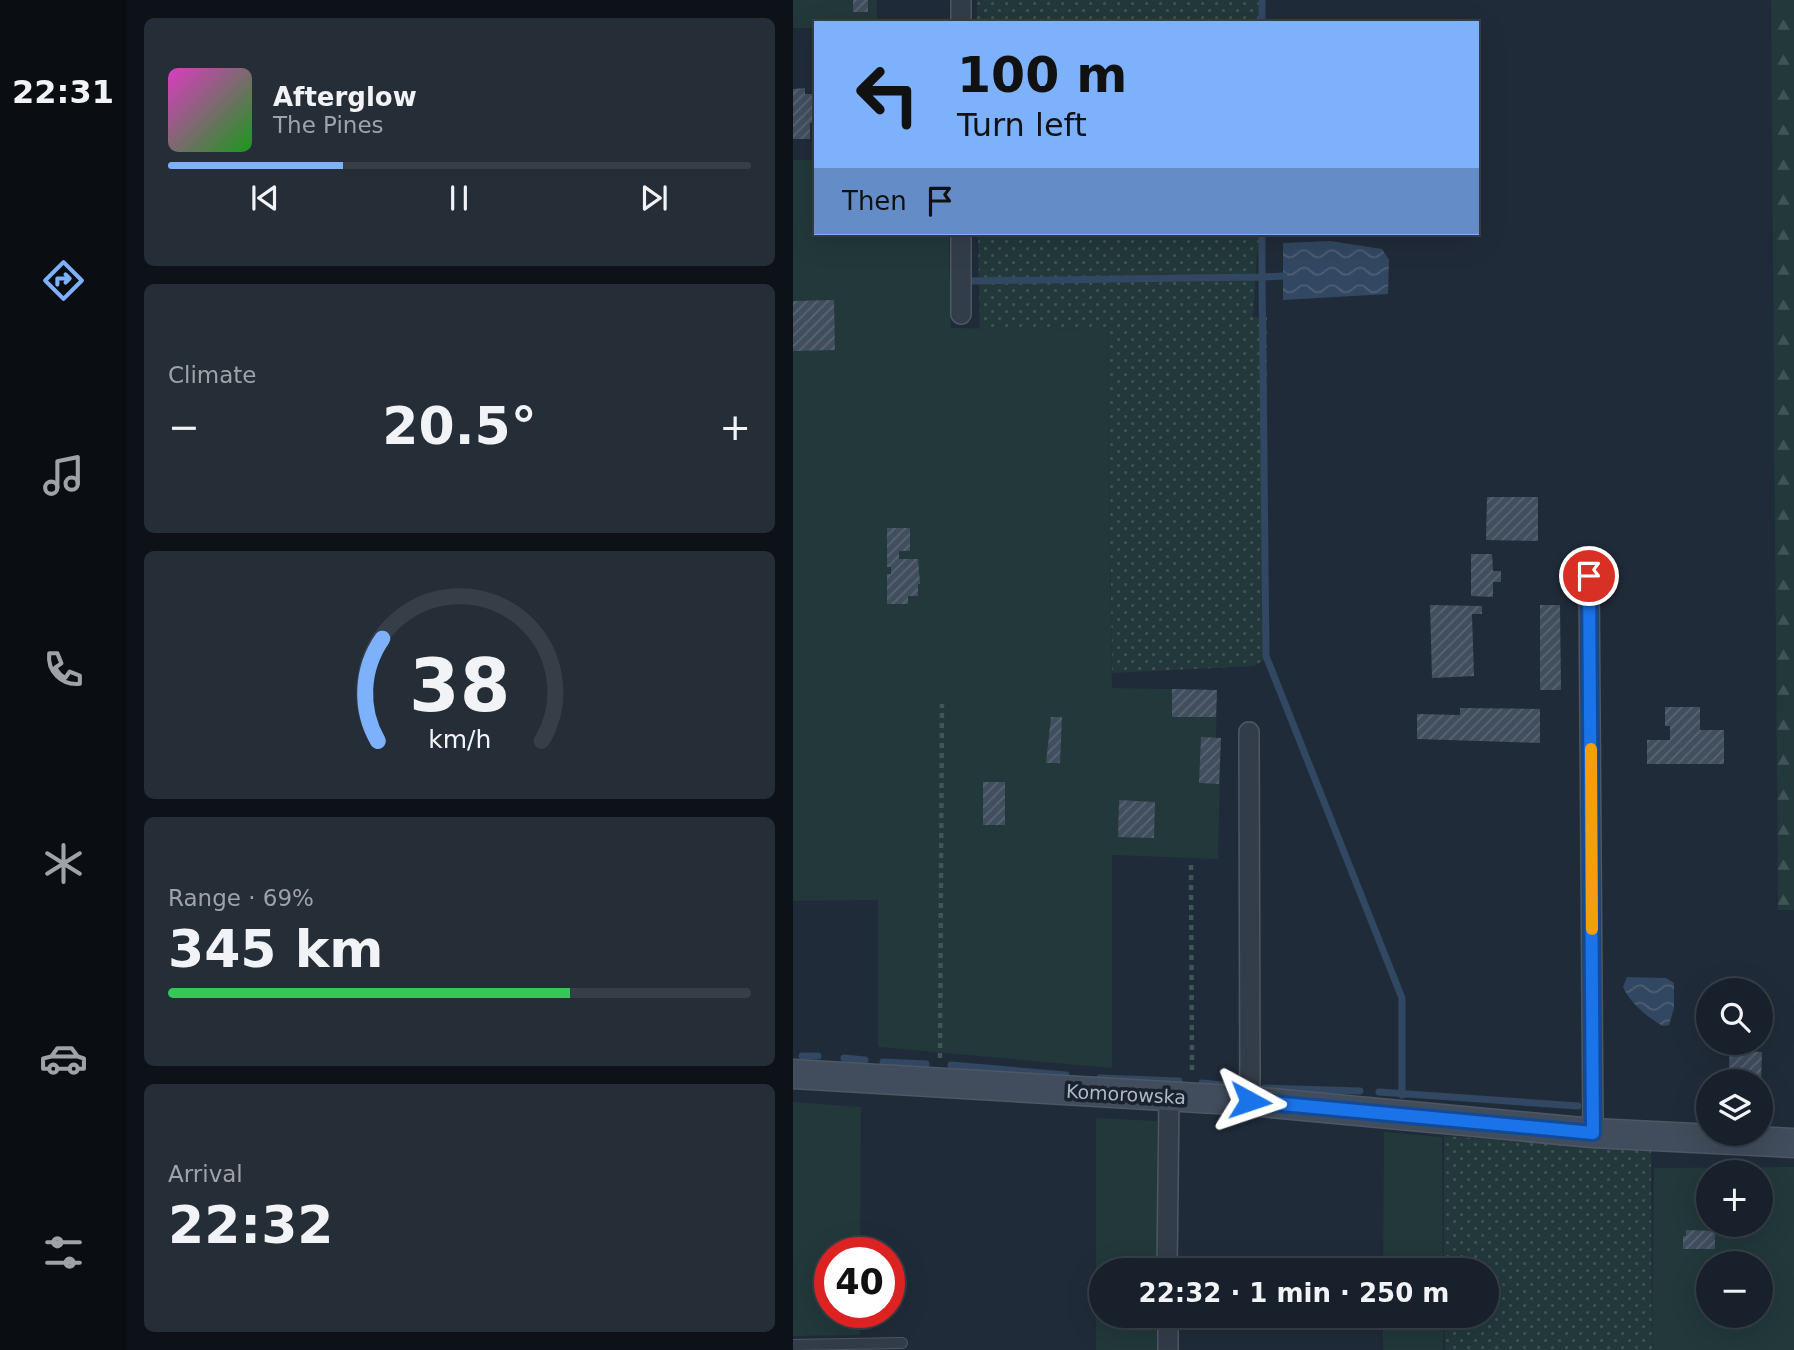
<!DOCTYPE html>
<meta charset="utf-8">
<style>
body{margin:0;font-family:"DejaVu Sans",sans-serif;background:#252d37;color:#f1f3f6;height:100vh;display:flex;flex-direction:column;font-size:26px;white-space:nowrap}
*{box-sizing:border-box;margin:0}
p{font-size:23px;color:#9fa3a9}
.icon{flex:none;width:38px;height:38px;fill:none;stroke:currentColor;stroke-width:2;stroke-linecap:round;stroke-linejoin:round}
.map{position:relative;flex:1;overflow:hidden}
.details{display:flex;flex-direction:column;gap:18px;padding:18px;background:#0d1218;width:667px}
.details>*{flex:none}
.top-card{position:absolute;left:21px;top:21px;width:665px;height:214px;border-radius:0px;box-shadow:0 7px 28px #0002,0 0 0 2px #363e47;background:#7db1fb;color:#111;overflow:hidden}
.buttons{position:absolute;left:903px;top:978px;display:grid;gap:14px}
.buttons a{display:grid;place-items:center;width:77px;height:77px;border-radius:50%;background:#18202b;box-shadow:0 7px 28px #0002,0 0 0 2px #363e47;font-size:35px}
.speed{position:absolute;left:21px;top:1237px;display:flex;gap:14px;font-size:35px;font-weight:700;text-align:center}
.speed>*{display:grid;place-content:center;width:91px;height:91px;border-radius:50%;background:#18202b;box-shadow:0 7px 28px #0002,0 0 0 2px #363e47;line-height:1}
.speed .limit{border:10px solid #d22;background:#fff;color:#111}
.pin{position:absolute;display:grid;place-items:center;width:60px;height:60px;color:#fff;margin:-30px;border:4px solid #fff;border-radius:50%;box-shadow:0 2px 7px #0007}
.me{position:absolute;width:77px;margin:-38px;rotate:95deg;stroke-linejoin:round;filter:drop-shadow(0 0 5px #0008)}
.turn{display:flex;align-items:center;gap:24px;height:147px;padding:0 28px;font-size:32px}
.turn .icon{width:91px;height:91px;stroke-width:2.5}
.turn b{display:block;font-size:49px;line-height:60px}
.then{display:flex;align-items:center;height:66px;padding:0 28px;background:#0003;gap:14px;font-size:26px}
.big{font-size:52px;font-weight:700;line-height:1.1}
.details .card{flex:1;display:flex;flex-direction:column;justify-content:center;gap:10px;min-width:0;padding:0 24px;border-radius:10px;background:#252d37}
.details .dial{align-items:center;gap:0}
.dial svg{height:182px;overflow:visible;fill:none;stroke:#363e47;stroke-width:7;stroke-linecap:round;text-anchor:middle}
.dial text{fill:#f1f3f6;stroke:none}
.song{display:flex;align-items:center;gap:21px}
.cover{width:84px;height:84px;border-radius:10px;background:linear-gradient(135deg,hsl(310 70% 55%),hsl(120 70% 35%))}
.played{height:7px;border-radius:4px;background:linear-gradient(90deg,#7db1fb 30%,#363e47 30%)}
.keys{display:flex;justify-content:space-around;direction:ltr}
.heat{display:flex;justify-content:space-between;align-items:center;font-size:38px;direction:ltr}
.charge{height:10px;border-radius:5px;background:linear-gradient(90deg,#34c759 69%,#363e47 0)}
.trip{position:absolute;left:296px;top:1258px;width:410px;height:70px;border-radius:35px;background:#18202b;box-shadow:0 7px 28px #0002,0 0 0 2px #363e47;font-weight:700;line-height:70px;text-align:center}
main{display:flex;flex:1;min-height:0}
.menu{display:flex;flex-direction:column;width:126px;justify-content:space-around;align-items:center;background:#0a0d11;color:#9fa3a9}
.menu .icon{width:49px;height:49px}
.menu .on{color:#7db1fb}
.menu b{font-size:32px;color:#f1f3f6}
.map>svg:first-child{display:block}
</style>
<main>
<nav class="menu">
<b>22:31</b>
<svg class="icon on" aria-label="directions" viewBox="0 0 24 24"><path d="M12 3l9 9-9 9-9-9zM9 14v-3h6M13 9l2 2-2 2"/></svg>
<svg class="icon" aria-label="music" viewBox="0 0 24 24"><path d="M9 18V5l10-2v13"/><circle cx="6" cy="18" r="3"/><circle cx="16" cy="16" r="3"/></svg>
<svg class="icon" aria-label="phone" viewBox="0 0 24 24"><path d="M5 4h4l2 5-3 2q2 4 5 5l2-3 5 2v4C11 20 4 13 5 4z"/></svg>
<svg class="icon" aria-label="climate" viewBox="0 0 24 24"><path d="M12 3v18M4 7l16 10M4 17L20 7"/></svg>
<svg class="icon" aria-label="car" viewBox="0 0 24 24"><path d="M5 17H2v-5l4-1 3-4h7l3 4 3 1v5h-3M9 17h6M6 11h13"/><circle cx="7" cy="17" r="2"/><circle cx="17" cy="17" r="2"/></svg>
<svg class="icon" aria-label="filters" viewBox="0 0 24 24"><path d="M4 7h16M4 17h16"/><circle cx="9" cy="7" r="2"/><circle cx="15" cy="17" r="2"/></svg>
</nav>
<section class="details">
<div class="card">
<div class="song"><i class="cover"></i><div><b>Afterglow</b><p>The Pines</p></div></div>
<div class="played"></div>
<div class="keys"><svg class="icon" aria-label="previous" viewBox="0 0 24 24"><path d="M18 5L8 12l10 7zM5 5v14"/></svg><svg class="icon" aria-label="pause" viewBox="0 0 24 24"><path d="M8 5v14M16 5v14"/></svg><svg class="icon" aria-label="next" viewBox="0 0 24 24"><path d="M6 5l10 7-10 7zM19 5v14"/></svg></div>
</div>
<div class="card"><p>Climate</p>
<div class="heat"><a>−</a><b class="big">20.5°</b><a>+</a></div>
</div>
<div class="card dial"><svg viewBox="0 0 100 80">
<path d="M14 69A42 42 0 1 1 86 69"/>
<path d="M14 69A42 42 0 0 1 16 24" stroke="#7db1fb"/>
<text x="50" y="56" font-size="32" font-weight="700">38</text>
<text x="50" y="72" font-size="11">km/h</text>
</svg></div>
<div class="card"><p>Range · 69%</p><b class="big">345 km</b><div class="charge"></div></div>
<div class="card"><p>Arrival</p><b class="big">22:32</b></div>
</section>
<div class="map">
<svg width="1002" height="1350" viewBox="0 0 1002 1350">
<defs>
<pattern id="grass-dots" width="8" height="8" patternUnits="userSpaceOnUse" patternTransform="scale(1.75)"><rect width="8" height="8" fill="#22383a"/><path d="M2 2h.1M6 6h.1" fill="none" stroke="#405355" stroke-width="1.8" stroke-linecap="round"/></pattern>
<pattern id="forest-firs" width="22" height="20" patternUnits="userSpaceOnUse" patternTransform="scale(1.75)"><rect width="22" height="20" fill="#22383a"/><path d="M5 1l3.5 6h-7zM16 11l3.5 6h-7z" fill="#405355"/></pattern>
<pattern id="water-waves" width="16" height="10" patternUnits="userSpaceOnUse" patternTransform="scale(1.75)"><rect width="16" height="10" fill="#324761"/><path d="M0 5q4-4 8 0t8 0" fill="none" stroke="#4d5f76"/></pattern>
<pattern id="building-hatch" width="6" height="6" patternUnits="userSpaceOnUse" patternTransform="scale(1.75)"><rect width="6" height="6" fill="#414e5e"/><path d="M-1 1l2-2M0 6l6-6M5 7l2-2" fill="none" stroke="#5a6574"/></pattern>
</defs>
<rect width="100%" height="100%" fill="#202b39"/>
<path fill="url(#grass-dots)" d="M184,0H472V23H184Z
M185,233H473L464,253L460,317H474L475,658L461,666L319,673L314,330L187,329Z
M651,1136L858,1151L859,1350H652L651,1316H693V1270H651Z"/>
<path fill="url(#forest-firs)" d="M978,0H1002L1001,910H985Z"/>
<path fill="#22383a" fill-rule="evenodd" d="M0,0H84V23H23V28H0Z
M0,160H23V233H156L158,328L314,330L319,688L424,690L423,738H428L425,859L319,855V1068L85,1047V900L0,901Z
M0,1102L68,1107L67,1253H37V1312L67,1313V1335L0,1336Z
M303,1118L364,1121V1270H308V1316H364V1350H303Z
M591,1132L649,1137L650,1270H590Z
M1001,1167V1350H859L861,1168ZM915,1172H968V1225H915ZM915,1264H968V1316H915Z
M590,1316H650V1350H590Z"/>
<path fill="url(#water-waves)" d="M537,241L589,249L596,260L595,294L490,300V243Z
M834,977L873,978L881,983V1008L876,1025L870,1026C855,1018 837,1003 830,987Z"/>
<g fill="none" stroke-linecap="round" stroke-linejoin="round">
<path stroke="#324761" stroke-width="7" d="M469,0V23
M491,276L469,277L473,656L609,998V1095
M178,281L469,277V233
M9,1056H25
M51,1058L72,1060
M90,1062L133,1064
M158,1065L273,1075
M307,1078L386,1081
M409,1083L451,1087
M471,1088L567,1091
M586,1092L785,1106"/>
</g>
<path fill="url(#building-hatch)" d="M60,0H75V12H60Z
M12,88V94H23V122L17,123V139H0V89Z
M41,300L42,350L0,351V301Z
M694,497H745V541L693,540Z
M94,528H117V551H106V559H125L127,584H125V596H115V604H94V574H98V567H94Z
M678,554H699L700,571H708V582H700V597L678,596Z
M637,605L689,606V614H679L681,676L639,678Z
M747,605H767L768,690H747Z
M379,689L424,690L423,717H379Z
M872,707H907V730H931V764H854V740H877V726H872Z
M667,708L747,709V743L624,739V714L667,715Z
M258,717H269L267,763H253Z
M408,737L428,738L426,784L406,783Z
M190,782H212V825H190Z
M326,800L362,802L361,838L325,837Z
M937,1050L969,1052L968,1082H935Z
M893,1230L922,1231V1249H890V1236H893Z"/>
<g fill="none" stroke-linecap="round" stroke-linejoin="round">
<g stroke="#4e5864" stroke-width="12">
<path id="lane" d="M0,1345L109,1343"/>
</g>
<g stroke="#4e5864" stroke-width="22">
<path id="street" d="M168,23V0
M168,314V233
M796,576L800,1133
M456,732L457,1101
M374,1270L376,1096
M375,1316V1350"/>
</g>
<g stroke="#4e5864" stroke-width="31">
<path id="secondary" d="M0,1074L457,1101L800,1133L1002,1143"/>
</g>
<path stroke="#3f5557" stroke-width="4.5" stroke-dasharray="5 5" stroke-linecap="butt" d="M398,865L399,1072
M147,1058L149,704"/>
<use href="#lane" stroke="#333d49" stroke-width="10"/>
<use href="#street" stroke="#333d49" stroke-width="19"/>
<use href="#secondary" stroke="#414c5c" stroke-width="28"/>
</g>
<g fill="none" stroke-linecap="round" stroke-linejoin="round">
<g stroke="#114b97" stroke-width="18">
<path id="route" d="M457,1101L800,1133L796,576"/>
</g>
<use href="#route" stroke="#1a73e8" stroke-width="12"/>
<path stroke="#f59e0b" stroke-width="12" d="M798,749L799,929"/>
</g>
<g text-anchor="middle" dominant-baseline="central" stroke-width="7" stroke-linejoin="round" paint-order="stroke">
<g font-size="19" fill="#aeb8c6" stroke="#19222e">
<text transform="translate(333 1094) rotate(3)">Komorowska</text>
</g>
</g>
</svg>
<div class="buttons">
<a><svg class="icon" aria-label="search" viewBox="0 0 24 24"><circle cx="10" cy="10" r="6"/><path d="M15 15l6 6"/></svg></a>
<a><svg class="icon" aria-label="layers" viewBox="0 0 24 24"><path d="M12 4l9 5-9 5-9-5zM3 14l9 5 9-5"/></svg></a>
<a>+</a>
<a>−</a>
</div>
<div class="speed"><div class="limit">40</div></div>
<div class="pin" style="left:796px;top:576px;background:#d93025"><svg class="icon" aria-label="arrive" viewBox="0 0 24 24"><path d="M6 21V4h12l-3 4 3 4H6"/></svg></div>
<svg class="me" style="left:457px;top:1101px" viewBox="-20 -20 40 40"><path d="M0-17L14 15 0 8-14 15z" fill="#1a73e8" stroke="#fff" stroke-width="4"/></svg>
<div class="trip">22:32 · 1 min · 250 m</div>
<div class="top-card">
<div class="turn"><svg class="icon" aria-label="left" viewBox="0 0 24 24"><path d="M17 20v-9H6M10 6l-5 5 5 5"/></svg><div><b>100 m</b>Turn left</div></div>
<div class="then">Then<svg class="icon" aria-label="arrive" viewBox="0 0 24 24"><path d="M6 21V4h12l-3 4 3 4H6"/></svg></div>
</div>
</div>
</main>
